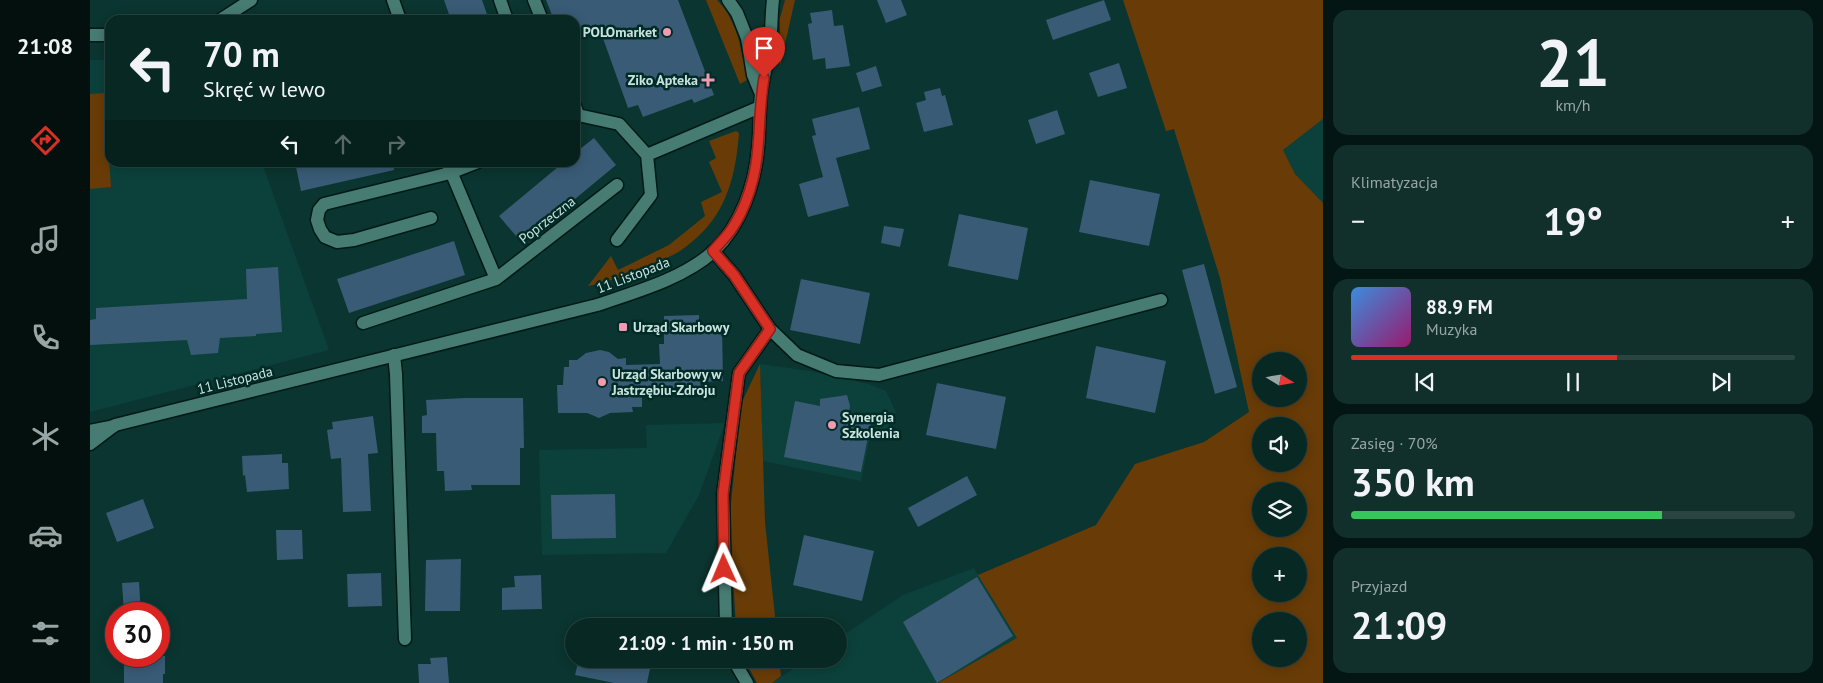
<!DOCTYPE html>
<html lang="pl">
<meta charset="utf-8">
<style>
body{margin:0;font-family:"PT Sans",sans-serif;background:#11302c;color:#f1f3f6;height:100vh;display:flex;flex-direction:column;font-size:19px;white-space:nowrap}
*{box-sizing:border-box;margin:0}
p{font-size:16px;color:#98a6a6}
.icon{flex:none;width:28px;height:28px;fill:none;stroke:currentColor;stroke-width:2;stroke-linecap:round;stroke-linejoin:round}
.map{position:relative;flex:1;overflow:hidden}
.drawer{display:flex;flex-direction:column;gap:10px;padding:10px;background:#041614;width:500px}
.drawer>*{flex:none}
.hud{position:absolute;left:15px;top:15px;width:475px;height:152px;border-radius:15px;box-shadow:0 2px 12px #0003,0 0 0 1px #294441;background:#082824;color:#f1f3f6;overflow:hidden}
.needle{width:32px;rotate:101deg}
.tools{position:absolute;left:1162px;top:352px;display:grid;gap:10px}
.tools a{display:grid;place-items:center;width:55px;height:55px;border-radius:50%;background:#082824;box-shadow:0 2px 12px #0003,0 0 0 1px #294441;font-size:25px}
.speed{position:absolute;left:15px;top:602px;display:flex;gap:10px;font-size:25px;font-weight:700;text-align:center}
.speed>*{display:grid;place-content:center;width:65px;height:65px;border-radius:50%;background:#082824;box-shadow:0 2px 12px #0003,0 0 0 1px #294441;line-height:1}
.speed .limit{border:8px solid #d22;background:#fff;color:#111}
.pin{position:absolute;display:grid;place-items:center;width:42px;height:42px;color:#fff;margin:-51px -21px;border-radius:50% 50% 50% 0;rotate:-45deg;box-shadow:0 0 5px #0007}
.pin .icon{rotate:45deg}
.me{position:absolute;width:55px;margin:-28px;rotate:359deg;stroke-linejoin:round;filter:drop-shadow(0 0 4px #0008)}
.turn{display:flex;align-items:center;gap:18px;height:105px;padding:0 15px;font-size:22px}
.turn .icon{width:65px;height:65px;stroke-width:2.5}
.turn b{display:block;font-size:35px;line-height:42px}
.lanes{display:flex;align-items:center;height:48px;padding:0 15px;background:#0003;justify-content:center;gap:25px;direction:ltr}
.lanes .off{opacity:.35}
.big{font-size:38px;font-weight:600;line-height:1.1}
.drawer .card{flex:1;display:flex;flex-direction:column;justify-content:center;gap:8px;min-width:0;padding:0 18px;border-radius:15px;background:#11302c}
.drawer .dial{align-items:center;gap:0}
.dial b{font-size:65px;line-height:1}
.song{display:flex;align-items:center;gap:15px}
.cover{width:60px;height:60px;border-radius:8px;background:linear-gradient(135deg,hsl(210 70% 55%),hsl(320 70% 35%))}
.played{height:5px;border-radius:2px;background:linear-gradient(90deg,#d93025 60%,#294441 60%)}
.keys{display:flex;justify-content:space-around;direction:ltr}
.heat{display:flex;justify-content:space-between;align-items:center;font-size:28px;direction:ltr}
.charge{height:8px;border-radius:4px;background:linear-gradient(90deg,#34c759 70%,#294441 0)}
.trip{position:absolute;left:475px;top:618px;width:282px;height:50px;border-radius:25px;background:#082824;box-shadow:0 2px 12px #0003,0 0 0 1px #294441;font-weight:600;line-height:50px;text-align:center}
main{display:flex;flex:1;min-height:0}
.tabs{display:flex;flex-direction:column;width:90px;justify-content:space-around;align-items:center;background:#03100e;color:#98a6a6}
.tabs .icon{width:35px;height:35px}
.tabs .on{color:#d93025}
.tabs b{font-size:22px;color:#f1f3f6}
.map>svg:first-child{display:block}
</style>
<main>
<nav class="tabs">
<b>21:08</b>
<svg class="icon on" aria-label="directions" viewBox="0 0 24 24"><path d="M12 3l9 9-9 9-9-9zM9 14v-3h6M13 9l2 2-2 2"/></svg>
<svg class="icon" aria-label="music" viewBox="0 0 24 24"><path d="M9 18V5l10-2v13"/><circle cx="6" cy="18" r="3"/><circle cx="16" cy="16" r="3"/></svg>
<svg class="icon" aria-label="phone" viewBox="0 0 24 24"><path d="M5 4h4l2 5-3 2q2 4 5 5l2-3 5 2v4C11 20 4 13 5 4z"/></svg>
<svg class="icon" aria-label="climate" viewBox="0 0 24 24"><path d="M12 3v18M4 7l16 10M4 17L20 7"/></svg>
<svg class="icon" aria-label="car" viewBox="0 0 24 24"><path d="M5 17H2v-5l4-1 3-4h7l3 4 3 1v5h-3M9 17h6M6 11h13"/><circle cx="7" cy="17" r="2"/><circle cx="17" cy="17" r="2"/></svg>
<svg class="icon" aria-label="filters" viewBox="0 0 24 24"><path d="M4 7h16M4 17h16"/><circle cx="9" cy="7" r="2"/><circle cx="15" cy="17" r="2"/></svg>
</nav>
<div class="map">
<svg width="1233" height="683" viewBox="0 0 1233 683">
<rect width="100%" height="100%" fill="#0b3530"/>
<path fill="#0c413b" d="M0,60H20V162L172,163L239,350L0,412Z
M1233,119V203L1205,174L1193,150Z
M670,364L720,371L778,384L796,391L806,412L796,432L780,437L771,481L673,461Z
M635,423L609,495L576,553L452,555L449,450L557,448L556,425Z
M884,568L928,638L848,683H682L718,659H749V638L813,595Z"/>
<path fill="#693c07" fill-rule="evenodd" d="M616,0H627C648,21 652,52 657,80L650,84Z
M695,0H705L690,66V18Z
M1033,0H1233V119L1193,150L1205,174L1233,203V683H848L927,638L888,575L1006,525L1045,464L1114,442L1159,412L1130,278L1084,129L1076,131ZM1209,361V399H1171V361ZM1209,426V464H1171V426ZM1209,491V529H1171V491ZM1209,556V594H1171V556ZM1171,621H1209V659H1171Z
M14,93L21,187L0,189V94Z
M646,131L649,133C645,183 634,221 590,251C581,257 569,261 559,265C539,274 520,282 498,286L521,256L528,270L579,245L615,216L611,202L632,192L619,162L626,158L619,141Z
M670,364L675,522L686,626H646L641,545V503L651,404Z
M654,659H689L691,676L682,683H667Z"/>
<path fill="#395b75" d="M354,0H392L399,20H361Z
M456,0H588L624,95L604,103L602,99L553,117L548,105L538,108L510,30L485,40V20H464Z
M787,0H811L817,15L796,23Z
M1014,0L1021,20L963,40L956,20Z
M742,10L744,26L753,25L760,66L736,69L735,58L723,60L718,24L722,23L720,13Z
M1029,63L1037,88L1008,97L999,73Z
M786,66L792,86L772,92L766,73Z
M850,88L852,96L855,95L863,125L834,132L826,103L836,100L834,92Z
M769,107L780,149L746,158L759,206L718,217L709,184L733,177L722,136L726,135L722,119Z
M967,110L975,134L946,144L938,120Z
M504,138L526,165L432,243L409,216L474,162H485V153Z
M205,162H303L304,170L211,191Z
M1000,180L1070,194L1059,246L989,232Z
M869,214L938,228L928,280L858,266Z
M794,226L814,229L810,247L791,243Z
M364,241L375,275L259,313L247,279Z
M1114,264L1147,387L1125,394L1092,270Z
M188,267L192,332L166,334V336L130,338L128,353L101,355L97,340L0,345V320L6,319V308L157,299L156,269Z
M711,279L780,293L770,344L700,330Z
M609,315V325H632L633,381L610,382L611,387L552,389V407H542L543,412L520,413L509,418L497,413H468L467,385H473L474,367H479V360H487L496,353L510,350L519,352L528,359L536,358V365L570,364L569,344H574V316Z
M1006,346L1076,361L1065,413L996,398Z
M847,383L916,397L906,449L836,435Z
M757,395L760,406L759,412L782,417L771,472L694,457L705,401L730,406V399Z
M375,398H433L434,448H430V485H381L382,490L355,491L354,471H347L346,433H332V416L337,415L336,400Z
M283,416L288,453L278,454L281,511L253,512L251,458L241,459L237,430L243,429L242,422Z
M192,454V463H198L199,489L157,492L155,475L153,476L152,456Z
M877,476L887,495L828,527L818,508Z
M525,494L526,538L462,539L461,495Z
M53,499L64,528L27,542L16,513Z
M186,530H212L213,559L187,560Z
M714,535L784,551L772,601L703,585Z
M371,559L370,611H335L336,560Z
M291,573L292,606L258,607L257,574Z
M451,575L452,609L412,610V588L425,587L424,576Z
M887,577L923,636L847,683L813,622Z
M49,582L51,614H34L32,583Z
M34,656H75V674H73V683H34Z
M357,657L359,683H329L328,664H341L340,658Z
M489,659H562L557,683H524L485,675Z"/>
<g fill="none" stroke-linecap="round" stroke-linejoin="round">
<g stroke="#001b17" stroke-width="15">
<path id="service" d="M444,0L452,20
M485,106L488,115L529,124L557,155
M341,218L264,240L247,242L235,237L230,229L227,220L229,210L234,204L360,173
M527,240L561,195L557,155L670,107"/>
</g>
<g stroke="#001b17" stroke-width="15">
<path id="minor" d="M303,0L310,20
M410,0L417,20
M130,20L161,0
M0,35H20
M357,162L406,279
M360,173L388,162
M623,251L644,275L680,329L707,355L746,371L789,375L1071,300
M273,323L406,279L527,185
M304,355L306,374L315,639
M0,431L24,426
M636,626L633,494L649,373L680,329
M643,659L657,683"/>
</g>
<g stroke="#001b17" stroke-width="15">
<path id="secondary" d="M638,0L647,13L657,38L663,75L671,94
M0,444L25,425L507,305C545,292 593,279 624,251C651,225 665,184 668,148C670,130 669,112 671,94C673,79 677,64 679,49C682,33 681,16 683,0"/>
</g>
<use href="#service" stroke="#477c73" stroke-width="12"/>
<use href="#minor" stroke="#477c73" stroke-width="12"/>
<use href="#secondary" stroke="#477c73" stroke-width="12"/>
</g>
<g fill="none" stroke-linecap="round" stroke-linejoin="round">
<g stroke="#8d1f18" stroke-width="12">
<path id="route" d="M634,569L633,494L649,373L680,329L644,275L623,251C629,244 636,237 641,230C657,207 666,175 668,147C670,124 670,101 674,78"/>
</g>
<use href="#route" stroke="#d93025" stroke-width="9"/>
</g>
<g fill="#f19ab1" stroke="#002b26" stroke-width="2">
<circle cx="577" cy="32" r="5"/>
<path d="M615.5 72.5h5v5h5v5h-5v5h-5v-5h-5v-5h5z"/>
<rect x="528" y="322" width="10" height="10" rx="2.5"/>
<circle cx="512" cy="382" r="5"/>
<circle cx="742" cy="425" r="5"/>
</g>
<g text-anchor="middle" dominant-baseline="central" stroke-width="5" stroke-linejoin="round" paint-order="stroke">
<g font-size="14" font-weight="bold" fill="#c9e3de" stroke="#002b26" text-anchor="start">
<text x="567" y="32" text-anchor="end">POLOmarket</text>
<text x="608" y="80" text-anchor="end">Ziko Apteka</text>
<text x="543" y="327">Urząd Skarbowy</text>
<text x="522" y="374">Urząd Skarbowy w<tspan x="522" dy="16">Jastrzębiu-Zdroju</tspan></text>
<text x="752" y="417">Synergia<tspan x="752" dy="16">Szkolenia</tspan></text>
</g>
<g font-size="14" fill="#c9e3de" stroke="#002b26">
<text transform="translate(457 220) rotate(-38)">Poprzeczna</text>
<text transform="translate(543 275) rotate(-21)">11 Listopada</text>
<text transform="translate(145 380) rotate(-14)">11 Listopada</text>
</g>
</g>
</svg>
<div class="tools">
<a><svg class="needle" viewBox="-14 -14 28 28"><path d="M0-13l5 13h-10z" fill="#e53935"/><path d="M0 13l5-13h-10z" fill="#98a6a6"/></svg></a>
<a><svg class="icon" aria-label="sound" viewBox="0 0 24 24"><path d="M4 9h4l5-4v14l-5-4H4zM17 9q2 3 0 6"/></svg></a>
<a><svg class="icon" aria-label="layers" viewBox="0 0 24 24"><path d="M12 4l9 5-9 5-9-5zM3 14l9 5 9-5"/></svg></a>
<a>+</a>
<a>−</a>
</div>
<div class="speed"><div class="limit">30</div></div>
<div class="pin" style="left:674px;top:78px;background:#d93025"><svg class="icon" aria-label="arrive" viewBox="0 0 24 24"><path d="M6 21V4h12l-3 4 3 4H6"/></svg></div>
<svg class="me" style="left:634px;top:569px" viewBox="-20 -20 40 40"><path d="M0-17L14 15 0 8-14 15z" fill="#d93025" stroke="#fff" stroke-width="4"/></svg>
<div class="trip">21:09 · 1 min · 150 m</div>
<div class="hud">
<div class="turn"><svg class="icon" aria-label="left" viewBox="0 0 24 24"><path d="M17 20v-9H6M10 6l-5 5 5 5"/></svg><div><b>70 m</b>Skręć w lewo</div></div>
<div class="lanes"><svg class="icon" aria-label="left" viewBox="0 0 24 24"><path d="M17 20v-9H6M10 6l-5 5 5 5"/></svg><svg class="icon off" aria-label="ahead" viewBox="0 0 24 24"><path d="M12 20V5M6 11l6-6 6 6"/></svg><svg class="icon off" aria-label="right" viewBox="0 0 24 24"><path d="M7 20v-9h11M14 6l5 5-5 5"/></svg></div>
</div>
</div>
<section class="drawer">
<div class="card dial"><b>21</b><p>km/h</p></div>
<div class="card"><p>Klimatyzacja</p>
<div class="heat"><a>−</a><b class="big">19°</b><a>+</a></div>
</div>
<div class="card">
<div class="song"><i class="cover"></i><div><b>88.9 FM</b><p>Muzyka</p></div></div>
<div class="played"></div>
<div class="keys"><svg class="icon" aria-label="previous" viewBox="0 0 24 24"><path d="M18 5L8 12l10 7zM5 5v14"/></svg><svg class="icon" aria-label="pause" viewBox="0 0 24 24"><path d="M8 5v14M16 5v14"/></svg><svg class="icon" aria-label="next" viewBox="0 0 24 24"><path d="M6 5l10 7-10 7zM19 5v14"/></svg></div>
</div>
<div class="card"><p>Zasięg · 70%</p><b class="big">350 km</b><div class="charge"></div></div>
<div class="card"><p>Przyjazd</p><b class="big">21:09</b></div>
</section>
</main>
